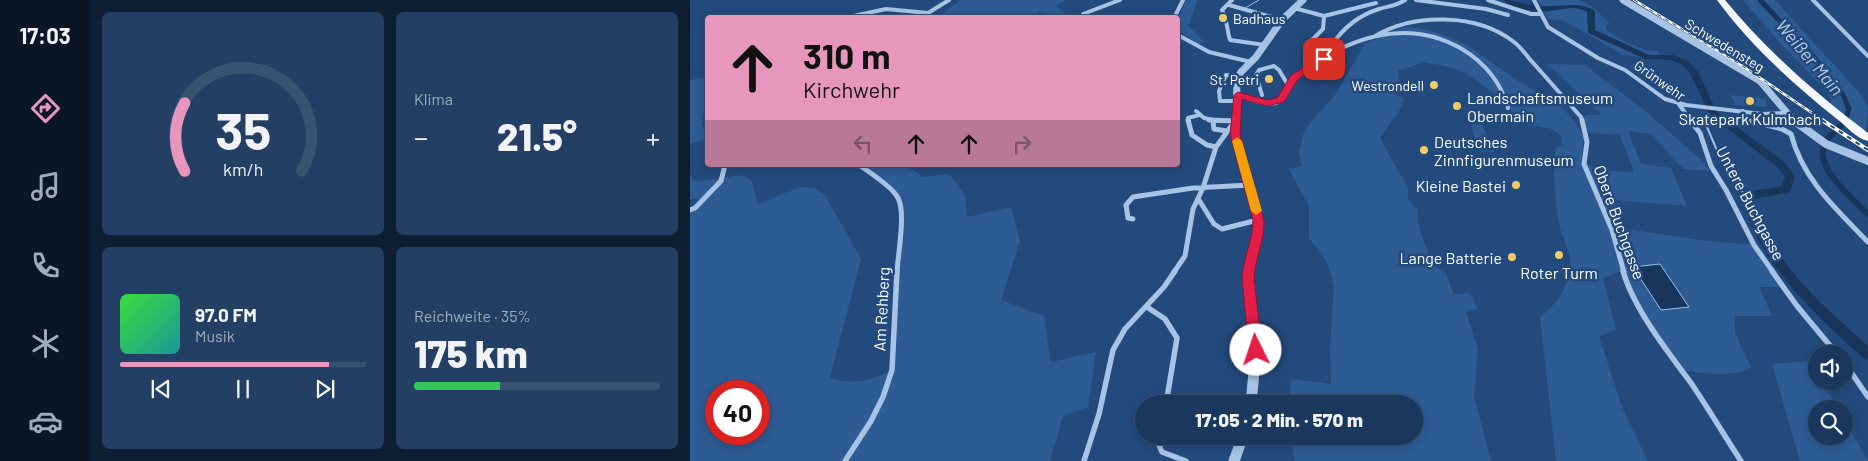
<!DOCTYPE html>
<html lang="de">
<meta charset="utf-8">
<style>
body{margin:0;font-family:Barlow,sans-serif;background:#233f63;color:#f1f3f6;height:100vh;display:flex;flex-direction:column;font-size:19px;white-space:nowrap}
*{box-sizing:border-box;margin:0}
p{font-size:16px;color:#9facbc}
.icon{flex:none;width:28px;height:28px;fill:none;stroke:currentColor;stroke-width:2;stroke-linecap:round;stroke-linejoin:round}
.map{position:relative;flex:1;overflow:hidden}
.panel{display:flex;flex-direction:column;gap:12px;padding:12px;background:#0e1f33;width:600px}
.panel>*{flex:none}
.banner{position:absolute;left:15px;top:15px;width:475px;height:152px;border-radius:5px;box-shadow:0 2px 8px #0003,0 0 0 1px #385272;background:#e797bd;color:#111;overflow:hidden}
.fabs{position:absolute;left:1118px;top:345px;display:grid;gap:10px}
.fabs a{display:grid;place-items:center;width:45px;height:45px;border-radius:50%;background:#1a385d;box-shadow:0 2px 8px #0003,0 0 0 1px #385272;font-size:25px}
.speed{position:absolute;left:15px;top:380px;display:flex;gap:10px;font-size:25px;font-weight:700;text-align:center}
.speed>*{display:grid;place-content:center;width:65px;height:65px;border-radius:50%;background:#1a385d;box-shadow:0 2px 8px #0003,0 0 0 1px #385272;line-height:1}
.speed .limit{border:8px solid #d22;background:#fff;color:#111}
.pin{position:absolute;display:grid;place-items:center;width:42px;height:42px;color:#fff;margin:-21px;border-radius:10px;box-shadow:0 2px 8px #0006}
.me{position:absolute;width:55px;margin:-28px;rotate:356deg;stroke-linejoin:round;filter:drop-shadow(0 0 4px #0008)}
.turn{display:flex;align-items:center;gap:18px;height:105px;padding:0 15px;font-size:22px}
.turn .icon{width:65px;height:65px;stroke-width:2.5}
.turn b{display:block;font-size:35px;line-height:42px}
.lanes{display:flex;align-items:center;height:48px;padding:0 15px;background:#0003;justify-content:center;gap:25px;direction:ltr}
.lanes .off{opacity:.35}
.big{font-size:38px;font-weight:800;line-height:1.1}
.panel .widget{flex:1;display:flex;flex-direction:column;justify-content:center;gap:8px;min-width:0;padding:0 18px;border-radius:8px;background:#233f63}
.panel .dial{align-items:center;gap:0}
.dial svg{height:130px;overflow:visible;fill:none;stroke:#385272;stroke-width:7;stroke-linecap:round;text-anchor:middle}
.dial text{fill:#f1f3f6;stroke:none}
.song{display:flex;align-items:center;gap:15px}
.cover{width:60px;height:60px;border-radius:8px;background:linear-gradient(135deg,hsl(120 70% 55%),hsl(180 70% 35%))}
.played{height:5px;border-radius:2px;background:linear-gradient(90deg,#e797bd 85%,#385272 85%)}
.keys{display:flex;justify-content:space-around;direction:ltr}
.heat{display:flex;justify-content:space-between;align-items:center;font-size:28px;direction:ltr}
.charge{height:8px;border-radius:4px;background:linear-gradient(90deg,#34c759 35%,#385272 0)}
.panel .tiles{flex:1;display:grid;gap:12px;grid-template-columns:repeat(2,1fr)}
.trip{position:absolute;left:445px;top:395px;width:288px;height:50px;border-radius:25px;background:#1a385d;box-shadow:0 2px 8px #0003,0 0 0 1px #385272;font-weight:800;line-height:50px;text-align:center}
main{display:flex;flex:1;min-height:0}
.tabs{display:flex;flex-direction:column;width:90px;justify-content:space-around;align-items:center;background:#0a1625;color:#9facbc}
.tabs .icon{width:35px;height:35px}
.tabs .active{color:#e797bd}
.tabs b{font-size:22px;color:#f1f3f6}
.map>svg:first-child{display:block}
</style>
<main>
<nav class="tabs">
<b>17:03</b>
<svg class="icon active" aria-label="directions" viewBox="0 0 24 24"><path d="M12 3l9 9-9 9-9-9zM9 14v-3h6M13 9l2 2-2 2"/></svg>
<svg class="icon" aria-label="music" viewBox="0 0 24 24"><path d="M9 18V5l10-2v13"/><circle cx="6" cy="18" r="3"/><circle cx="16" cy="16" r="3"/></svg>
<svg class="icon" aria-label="phone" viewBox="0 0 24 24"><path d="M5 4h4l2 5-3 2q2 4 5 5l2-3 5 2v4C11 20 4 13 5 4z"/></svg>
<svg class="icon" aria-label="climate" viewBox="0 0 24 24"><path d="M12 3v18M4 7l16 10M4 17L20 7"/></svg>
<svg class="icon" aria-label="car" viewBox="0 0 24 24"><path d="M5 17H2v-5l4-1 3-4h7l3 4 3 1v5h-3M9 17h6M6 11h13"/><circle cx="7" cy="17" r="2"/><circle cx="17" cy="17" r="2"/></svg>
</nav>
<section class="panel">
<div class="tiles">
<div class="widget dial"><svg viewBox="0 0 100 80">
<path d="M14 69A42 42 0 1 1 86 69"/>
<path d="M14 69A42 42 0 0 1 14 27" stroke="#e797bd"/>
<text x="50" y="56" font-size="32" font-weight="700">35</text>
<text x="50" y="72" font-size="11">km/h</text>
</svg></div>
<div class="widget"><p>Klima</p>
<div class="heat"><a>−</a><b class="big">21.5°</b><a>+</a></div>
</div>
<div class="widget">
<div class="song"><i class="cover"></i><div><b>97.0 FM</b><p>Musik</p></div></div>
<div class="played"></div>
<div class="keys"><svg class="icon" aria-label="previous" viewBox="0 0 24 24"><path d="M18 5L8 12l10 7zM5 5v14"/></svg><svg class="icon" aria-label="pause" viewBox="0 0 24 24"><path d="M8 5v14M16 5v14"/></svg><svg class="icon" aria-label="next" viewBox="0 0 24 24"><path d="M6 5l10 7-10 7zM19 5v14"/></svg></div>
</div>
<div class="widget"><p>Reichweite · 35%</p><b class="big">175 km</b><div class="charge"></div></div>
</div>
</section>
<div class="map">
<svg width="1178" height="461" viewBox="0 0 1178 461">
<rect width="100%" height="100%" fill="#234a7c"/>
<path fill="#2d5b94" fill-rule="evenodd" d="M274,0H375L366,6L375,13L374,18L361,17L360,15L350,12L340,18L249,17L269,1Z
M496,0H508L498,26L514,41L509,45L488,30V19Z
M848,0H889L904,8L920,24L916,25V29C924,38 955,52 968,51L973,61L933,55L875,21L858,19Z
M1053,0H1085L1172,96L1178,108L1176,129L1171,130L1140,106L1141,100L1136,90L1090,43Z
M712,27C761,29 783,50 821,76C834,86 850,92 864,101C877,110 885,123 894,136L891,163L919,171L944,172L930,135L898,133L893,116L911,114L857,64L895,65L948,105L1014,162L1020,171L993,169L961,134L938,131L951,164L981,168L997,206L924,200L936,229L1010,240L1064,245L1093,287H1069L1082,316H1045V333L1061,367C1041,379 1014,373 991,370L972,344L937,283L932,271L913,278L926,330L909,336L932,407L958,461H866L850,317C867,305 883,280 880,257C878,247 873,238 870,228C865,206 862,170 866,148L872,145L871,136L862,129L834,124L832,116L822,114L818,95L803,93L783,78L764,68L734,62L708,71L709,80L705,95L714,98L709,111L690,138L718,188V200L728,210C725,226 738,248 742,265L756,273L764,295L780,293L788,309L776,312L788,349L784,396L801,461H605L600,436H724V404H599L601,379L641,384L640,350L644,285L637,262L619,238V206L599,169L612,166L609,153L613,134L624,118L643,98L675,44Z
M17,77V103L13,115L12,126L17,129V139L0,144V80Z
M1040,95L1076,99V107L1046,105Z
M781,124H792L804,152L787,150Z
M169,165C191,165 216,160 232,177L259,174L275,195L277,217L321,207L330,241L311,300L354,316L361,362L406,352L398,407L373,416L360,461H0V209L10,199H0V175L8,182L50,175L61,180L68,204L110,187L124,188L135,195L171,259L140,377C163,387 180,380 202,370L211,215L208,197ZM26,391H69V434H26Z
M1119,361L1126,372V381H1132L1148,409H1126V436H1154V419L1178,461H1110L1082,364Z"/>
<path fill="#18355c" stroke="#9bbee6" d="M970,264L999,307L971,310L943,267Z"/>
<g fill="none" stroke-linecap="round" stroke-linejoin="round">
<path stroke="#9bbee6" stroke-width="1" d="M555,8L569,0
M1014,121L1016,114L1023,113"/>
<path stroke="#9bbee6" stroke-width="2" d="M1014,120L1034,167L1057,198"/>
<path stroke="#18355c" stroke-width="5" d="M1070,0L1123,56L1153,95L1159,109L1155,121"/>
<path stroke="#18355c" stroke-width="6" d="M1156,120C1150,128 1140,134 1135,143C1122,166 1164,200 1178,214"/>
<path fill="#18355c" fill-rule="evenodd" d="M813,0C826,0 836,5 848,6C867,8 889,0 905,11V30L959,55H983L998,61L1008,72L1027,112L1094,162L1105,176L1100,192L1063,199C1080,261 1132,305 1178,346V360L1173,358C1124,313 1070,265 1052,198L1057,192L1092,186L1095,176L1086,166L1020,115L1000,73L992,65L982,60L955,59L898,33L897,12C885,4 872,10 859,11C845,12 824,9 813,0Z"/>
<path stroke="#a7c3e5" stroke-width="4" d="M542,0L532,10C537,19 537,30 540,40L575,45
M726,0L796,9L818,15
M798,0L841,14H851
M844,0L858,27L908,58L935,70L975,99L996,105L1072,114L1097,113
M1123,0L1178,56
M539,5L592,20
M604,8L634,16L686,3
M393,14L430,0
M154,18L196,9L238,13
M230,18L259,0
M484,18L493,0
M488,35L519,52L561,62
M685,36C724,13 787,13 824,42C832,48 838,58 845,65C860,82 876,100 891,117L892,121
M621,41L633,29L634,16
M644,52L642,45C653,28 670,15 689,9C699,6 706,6 715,0
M613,72L623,52
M548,76L536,75L529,91L530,101H548
M548,95C560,99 584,111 594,97C599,90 598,82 605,76C655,40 714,15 772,49C795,63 811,82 818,108
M572,95L566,75L569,70L584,66L589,70L598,85
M988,103L1001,121
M506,111L514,118L527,121
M1053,111V117L1057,121
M1077,116L1102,119
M499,121L498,118L509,115"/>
<path stroke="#a7c3e5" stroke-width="5" d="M498,120L502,135L517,145L526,147
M519,120L545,121
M892,120L897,142L894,164L922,230L934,272
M1000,120L1010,133L1021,166L1036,190L1064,245L1083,272
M1056,120L1092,129L1101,134C1113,180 1146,209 1178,242
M523,121L524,129L537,131
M169,165C178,171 204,189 208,198C216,213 208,253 207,272
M509,200L524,224L532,229L568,220
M0,210L5,208L31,181L35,165
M443,219L438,218L436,205L443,197L503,188L560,185
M484,272L495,256L503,209L513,188L526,147L545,121"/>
<path stroke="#a7c3e5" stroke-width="5.5" d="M933,271C944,309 977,351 1001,383C1018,408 1034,435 1051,461
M1082,271L1107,306L1147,354
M457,307L475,319L487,338L476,404
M1154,362L1178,397
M470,436L469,445L472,452L496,461
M155,461L181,421L193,397L202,370L207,271
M394,461L409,414L423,350L435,329L474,287L485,271"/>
<path stroke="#a7c3e5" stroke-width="7" d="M933,0L1070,81L1104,121
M546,121L547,79L551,72L566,57L592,20L613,0"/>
<path stroke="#a7c3e5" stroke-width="8" d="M546,120L545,135L568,220L567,235L559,272
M1103,120L1136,144L1178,161"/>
<path stroke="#a7c3e5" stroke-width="11" d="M559,271L558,279L566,350L561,404
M544,461L553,436"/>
<path fill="#f4f8fe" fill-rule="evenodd" d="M1027,0H1035C1077,51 1125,93 1178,133V141C1167,139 1156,126 1147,119C1103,84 1060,45 1027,0Z"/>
<g stroke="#fff" stroke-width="2.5">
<path id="rail-far1" d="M944,0L1048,63L1134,121"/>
</g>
<g stroke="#fff" stroke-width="4">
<path id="rail" d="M1132,120L1178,150"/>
</g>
<use href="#rail-far1" stroke="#234a7c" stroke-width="1" stroke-dasharray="4.5" stroke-linecap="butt"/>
<use href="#rail" stroke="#234a7c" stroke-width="2" stroke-dasharray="5" stroke-linecap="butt"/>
</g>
<path fill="#e11d48" stroke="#92132f" d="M634,56L637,57V61L608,79L594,102L577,106L552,99L550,134L574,220C575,240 565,259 564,278L572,350L570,354L566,356L561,354L559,350L552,278C553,259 563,240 563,220L540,134L544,95L548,92L577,100L587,98L601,75Z"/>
<path fill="#f59e0b" d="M547,137L552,141L572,211L566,215L561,211L542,141Z"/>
<g fill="#f0ca6a" stroke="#234a7c" stroke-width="2">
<circle cx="533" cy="18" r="5"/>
<circle cx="579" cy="79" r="5"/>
<circle cx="744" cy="85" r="5"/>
<circle cx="1060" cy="101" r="5"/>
<circle cx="767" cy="106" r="5"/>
<circle cx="734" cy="150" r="5"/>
<circle cx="826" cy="185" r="5"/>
<circle cx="869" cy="255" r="5"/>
<circle cx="822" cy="257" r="5"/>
</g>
<g text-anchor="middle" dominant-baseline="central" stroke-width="5" stroke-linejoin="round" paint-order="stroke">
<g font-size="14" fill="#fff" stroke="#234a7c" text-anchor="end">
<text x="543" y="18" text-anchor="start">Badhaus</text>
<text x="569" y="79">St. Petri</text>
<text x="734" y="85">Westrondell</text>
</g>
<g font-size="14" fill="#fff" stroke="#234a7c">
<text transform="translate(1035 45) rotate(31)">Schwedensteg</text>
<text transform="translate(970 80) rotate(35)">Grünwehr</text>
</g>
<g font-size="16" fill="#fff" stroke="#234a7c" text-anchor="start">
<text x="777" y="97">Landschaftsmuseum<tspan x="777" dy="18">Obermain</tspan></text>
<text x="1060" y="118" text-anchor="middle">Skatepark Kulmbach</text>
<text x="744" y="141">Deutsches<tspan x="744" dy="18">Zinnfigurenmuseum</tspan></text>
<text x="816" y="185" text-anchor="end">Kleine Bastei</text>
<text x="812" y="257" text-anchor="end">Lange Batterie</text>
<text x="869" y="272" text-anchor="middle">Roter Turm</text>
</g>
<g font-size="16" fill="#fff" stroke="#234a7c">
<text transform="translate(1061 203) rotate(62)">Untere Buchgasse</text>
<text transform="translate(930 222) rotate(70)">Obere Buchgasse</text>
<text transform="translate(191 309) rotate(-87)">Am Rehberg</text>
</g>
<g font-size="18" font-style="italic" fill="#b2cded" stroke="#234a7c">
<text transform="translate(1120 57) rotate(50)">Weißer Main</text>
</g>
</g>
</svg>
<div class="fabs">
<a><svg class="icon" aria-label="sound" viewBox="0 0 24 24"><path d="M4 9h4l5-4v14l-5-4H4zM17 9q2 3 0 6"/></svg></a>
<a><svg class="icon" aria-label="search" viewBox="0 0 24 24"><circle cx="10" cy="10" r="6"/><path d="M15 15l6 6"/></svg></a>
</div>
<div class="speed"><div class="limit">40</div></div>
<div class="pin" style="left:634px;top:59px;background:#d93025"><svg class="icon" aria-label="arrive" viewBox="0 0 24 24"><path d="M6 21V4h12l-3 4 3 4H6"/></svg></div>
<svg class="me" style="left:566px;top:350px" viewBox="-20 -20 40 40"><circle r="19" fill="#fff"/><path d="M0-13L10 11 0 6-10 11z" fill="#e11d48"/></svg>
<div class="trip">17:05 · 2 Min. · 570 m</div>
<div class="banner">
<div class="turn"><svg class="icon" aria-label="ahead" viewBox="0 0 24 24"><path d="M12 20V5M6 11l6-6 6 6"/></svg><div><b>310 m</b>Kirchwehr</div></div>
<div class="lanes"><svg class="icon off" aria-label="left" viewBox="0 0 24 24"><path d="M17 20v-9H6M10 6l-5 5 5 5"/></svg><svg class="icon" aria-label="ahead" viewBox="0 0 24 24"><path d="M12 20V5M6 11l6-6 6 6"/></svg><svg class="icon" aria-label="ahead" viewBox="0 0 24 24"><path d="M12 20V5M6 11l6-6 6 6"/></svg><svg class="icon off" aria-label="right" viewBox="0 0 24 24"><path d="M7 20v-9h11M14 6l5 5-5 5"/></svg></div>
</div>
</div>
</main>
